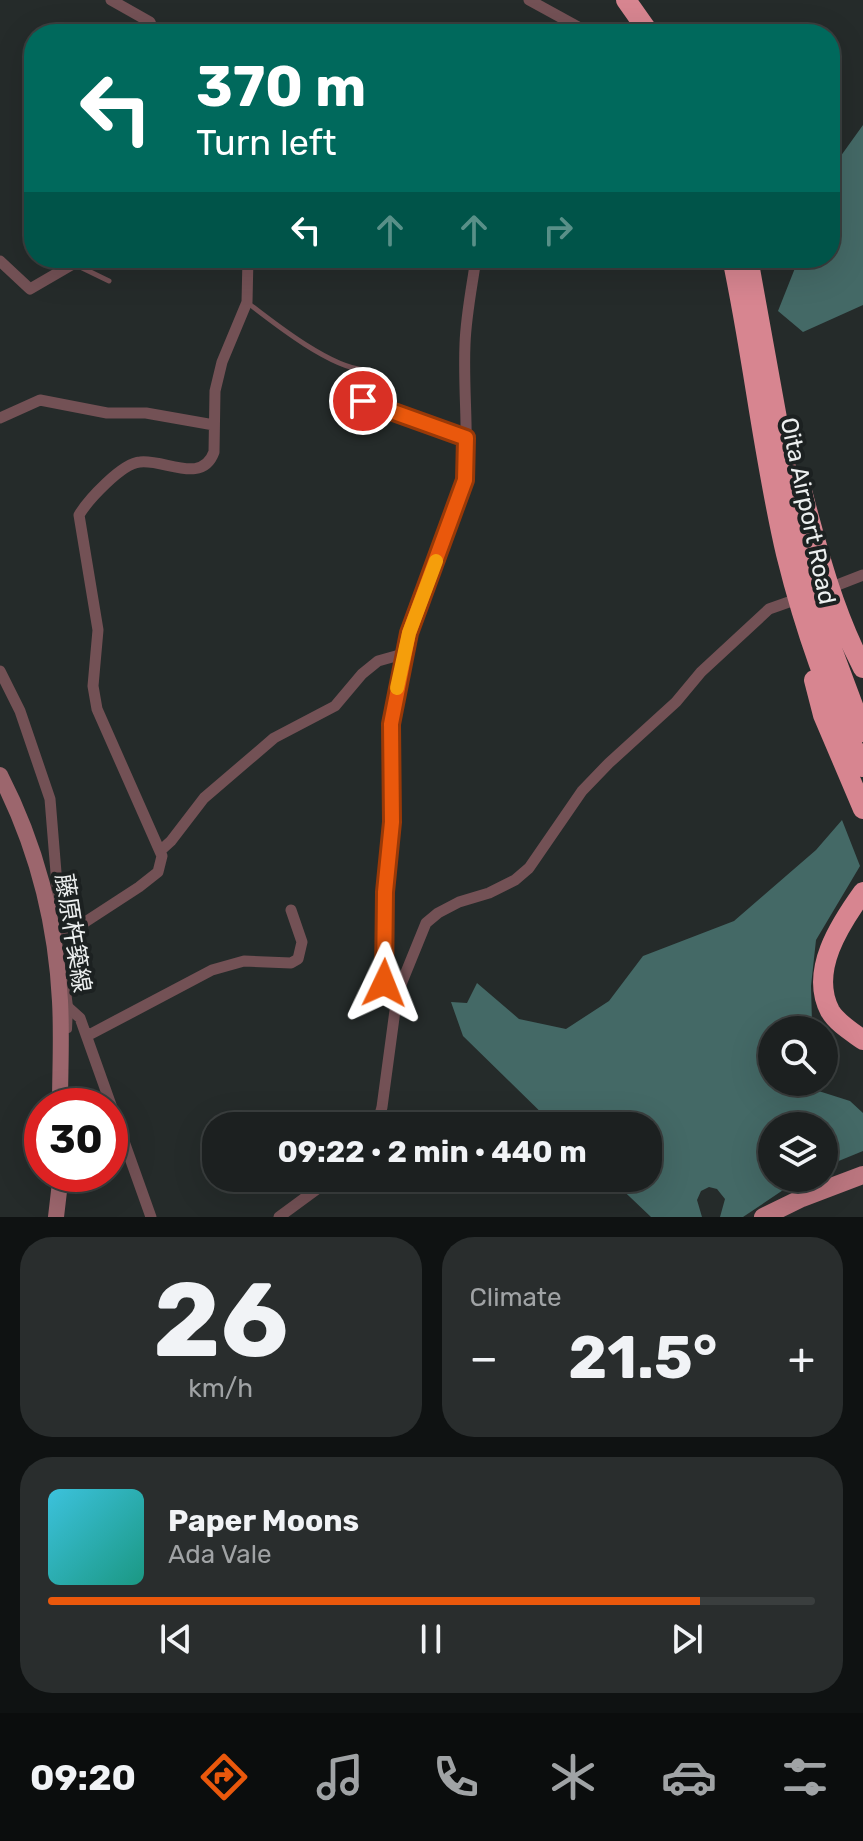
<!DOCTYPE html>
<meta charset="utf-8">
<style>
body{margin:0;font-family:Rubik,"Noto Sans JP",sans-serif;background:#292d2d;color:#f1f3f6;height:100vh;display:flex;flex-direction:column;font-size:30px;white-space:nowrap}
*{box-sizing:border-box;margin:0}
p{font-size:26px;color:#a0a3a5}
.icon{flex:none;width:44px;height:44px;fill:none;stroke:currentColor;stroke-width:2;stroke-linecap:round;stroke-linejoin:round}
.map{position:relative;height:1217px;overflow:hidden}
.details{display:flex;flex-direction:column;gap:20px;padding:20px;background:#0f1212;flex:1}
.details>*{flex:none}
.banner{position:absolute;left:24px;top:24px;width:816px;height:244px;border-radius:32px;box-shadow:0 8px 32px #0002,0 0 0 2px #3a3e3e;background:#00695c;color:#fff;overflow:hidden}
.controls{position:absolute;left:758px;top:1016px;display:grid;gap:16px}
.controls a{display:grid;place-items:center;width:80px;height:80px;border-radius:50%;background:#1c2020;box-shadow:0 8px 32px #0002,0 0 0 2px #3a3e3e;font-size:40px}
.speed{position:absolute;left:24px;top:1088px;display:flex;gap:16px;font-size:40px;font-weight:700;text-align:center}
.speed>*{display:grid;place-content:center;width:104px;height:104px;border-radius:50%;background:#1c2020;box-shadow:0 8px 32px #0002,0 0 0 2px #3a3e3e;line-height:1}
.speed .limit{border:12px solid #d22;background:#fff;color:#111}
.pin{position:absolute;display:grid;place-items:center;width:68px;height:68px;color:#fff;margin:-34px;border:4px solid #fff;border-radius:50%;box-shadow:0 2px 8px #0007}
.me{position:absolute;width:88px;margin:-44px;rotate:2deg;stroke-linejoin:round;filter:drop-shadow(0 0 6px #0008)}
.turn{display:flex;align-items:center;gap:28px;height:168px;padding:0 40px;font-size:36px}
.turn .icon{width:104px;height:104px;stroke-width:2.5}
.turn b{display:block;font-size:56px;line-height:68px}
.lanes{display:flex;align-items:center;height:76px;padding:0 40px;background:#0003;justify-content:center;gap:40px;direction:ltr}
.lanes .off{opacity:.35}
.big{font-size:60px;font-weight:700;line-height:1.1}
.details .tile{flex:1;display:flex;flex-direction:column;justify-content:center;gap:12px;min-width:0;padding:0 28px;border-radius:32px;background:#292d2d}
.details .dial{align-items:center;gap:0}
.dial b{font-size:104px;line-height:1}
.song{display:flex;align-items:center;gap:24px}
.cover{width:96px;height:96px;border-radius:12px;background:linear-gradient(135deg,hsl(190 70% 55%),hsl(170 70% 35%))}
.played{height:8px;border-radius:4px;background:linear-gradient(90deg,#ea580c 85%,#3a3e3e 85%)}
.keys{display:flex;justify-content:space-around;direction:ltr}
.heat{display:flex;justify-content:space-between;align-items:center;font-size:44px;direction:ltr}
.details .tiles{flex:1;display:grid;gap:20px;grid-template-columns:1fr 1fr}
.tile:last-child{grid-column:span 2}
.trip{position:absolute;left:202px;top:1112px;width:460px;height:80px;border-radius:32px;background:#1c2020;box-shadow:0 8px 32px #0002,0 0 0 2px #3a3e3e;font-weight:700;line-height:80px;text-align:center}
.menu{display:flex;height:128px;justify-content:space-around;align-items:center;background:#0b0d0d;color:#a0a3a5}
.menu .icon{width:56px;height:56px}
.menu .current{color:#ea580c}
.menu b{font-size:36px;color:#f1f3f6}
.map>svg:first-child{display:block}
</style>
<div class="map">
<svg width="863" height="1217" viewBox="0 0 863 1217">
<rect width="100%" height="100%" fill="#252b2a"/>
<path fill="#446966" d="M863,125V305L803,332L778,311L799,258H830V171Z
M842,820L860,866L816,940L811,986L812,1022L810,1030H772V1082H805L806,1087L850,1101L863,1113V1151L824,1167V1126H772V1178H801L743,1217H720L725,1199L717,1189L709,1187L701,1191L697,1200L702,1217H651L610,1178H648V1126H555L463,1036L451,1002L467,1003L477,983L519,1019L566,1029L609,1001L643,956L734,921L816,850Z"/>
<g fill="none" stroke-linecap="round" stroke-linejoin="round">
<path stroke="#735155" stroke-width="5" d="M74,264L109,281
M248,303C275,324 331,368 365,370
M363,401L465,437"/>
<path stroke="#735155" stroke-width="8" d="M66,983L69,1007L68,1029"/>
<path stroke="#735155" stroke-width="11" d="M111,0L150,22L155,34
M529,0L582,29L585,34
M0,261L30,289L73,264L77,258
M0,418L40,400L107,413H146L214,425
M827,589L863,575
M0,671L20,711L50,799L58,897L48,916
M160,851L171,841L204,798L274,738L335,706L362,674L378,661L403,654
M53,943L139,887L158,872L162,856L97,709L93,686L98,630L79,515C88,500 122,463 140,462C165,459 202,485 214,452L215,391L222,362L247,302L248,258
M60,1000L80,1018L151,1217
M396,1003L388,996L384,983L385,892L392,822L391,724L409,633L465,480C469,435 463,389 465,344C466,315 472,287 476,258
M87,1036L212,970L244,961L291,963L298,959L302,942L291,910
M377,1126L382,1107L396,1003L402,982L426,923L438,913L459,902L489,893L515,880L529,868L582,791L609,763L676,702L701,672L769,609L803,597
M279,1217L332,1178"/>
<path stroke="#9c666d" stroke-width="16" d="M0,775C36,845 56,923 60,1001C62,1036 60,1071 60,1106
M56,1217L61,1174"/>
<path stroke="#bb767f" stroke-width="18" d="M763,1217L802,1198L863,1175"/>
<path stroke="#d78590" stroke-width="20" d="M626,0L650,34
M732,258C753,356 763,456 786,554C804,627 829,700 863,767
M748,258L799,540L823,625L863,732
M801,487C817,548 833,611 863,668
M814,680L823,715L863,809
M863,892C840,924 809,971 830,1011C837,1023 852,1032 863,1040"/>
</g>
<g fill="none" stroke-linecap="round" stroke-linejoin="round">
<g stroke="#983908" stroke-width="20">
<path id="route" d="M363,401L466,438L465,480L409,633L391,724L392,822L385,892L384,983"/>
</g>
<use href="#route" stroke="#ea580c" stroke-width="14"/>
<path stroke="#f59e0b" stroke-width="14" d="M397,688L409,633L436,561"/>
</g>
<g text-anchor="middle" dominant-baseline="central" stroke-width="8" stroke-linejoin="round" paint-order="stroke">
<g font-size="24" fill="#ecefef" stroke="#1c2121">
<text transform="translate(808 511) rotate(78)">Oita Airport Road</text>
<text transform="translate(73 933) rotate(81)">藤原杵築線</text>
</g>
</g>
</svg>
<div class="controls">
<a><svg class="icon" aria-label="search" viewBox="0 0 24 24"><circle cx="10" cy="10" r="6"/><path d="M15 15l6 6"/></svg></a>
<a><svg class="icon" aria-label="layers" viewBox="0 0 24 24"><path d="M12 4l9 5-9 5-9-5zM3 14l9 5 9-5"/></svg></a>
</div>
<div class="speed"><div class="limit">30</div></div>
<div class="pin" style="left:363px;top:401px;background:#d93025"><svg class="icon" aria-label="arrive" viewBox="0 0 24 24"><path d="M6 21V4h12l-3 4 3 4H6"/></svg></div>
<svg class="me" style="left:384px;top:983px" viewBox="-20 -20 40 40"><path d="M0-17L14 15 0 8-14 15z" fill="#ea580c" stroke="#fff" stroke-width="4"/></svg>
<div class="trip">09:22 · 2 min · 440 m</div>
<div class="banner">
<div class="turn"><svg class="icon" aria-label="left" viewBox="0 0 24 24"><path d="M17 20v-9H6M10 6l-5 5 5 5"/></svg><div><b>370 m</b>Turn left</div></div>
<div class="lanes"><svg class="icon" aria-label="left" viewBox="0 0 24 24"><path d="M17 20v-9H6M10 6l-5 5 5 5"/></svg><svg class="icon off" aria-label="ahead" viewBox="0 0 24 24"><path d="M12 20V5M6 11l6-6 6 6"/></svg><svg class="icon off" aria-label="ahead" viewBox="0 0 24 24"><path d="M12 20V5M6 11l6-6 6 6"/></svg><svg class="icon off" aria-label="right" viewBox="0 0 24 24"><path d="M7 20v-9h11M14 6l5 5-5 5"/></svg></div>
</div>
</div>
<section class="details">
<div class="tiles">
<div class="tile dial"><b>26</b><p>km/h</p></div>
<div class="tile"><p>Climate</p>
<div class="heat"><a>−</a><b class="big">21.5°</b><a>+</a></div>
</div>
<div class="tile">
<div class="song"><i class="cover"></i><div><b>Paper Moons</b><p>Ada Vale</p></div></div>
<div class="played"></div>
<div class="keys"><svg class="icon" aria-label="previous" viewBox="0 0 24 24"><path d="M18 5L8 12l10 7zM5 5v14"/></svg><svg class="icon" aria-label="pause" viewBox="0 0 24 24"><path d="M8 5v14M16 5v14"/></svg><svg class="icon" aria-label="next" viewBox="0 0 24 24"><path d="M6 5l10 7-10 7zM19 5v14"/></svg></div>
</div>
</div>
</section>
<nav class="menu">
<b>09:20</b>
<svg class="icon current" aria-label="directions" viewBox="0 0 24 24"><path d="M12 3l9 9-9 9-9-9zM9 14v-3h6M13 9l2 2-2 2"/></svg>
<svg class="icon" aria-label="music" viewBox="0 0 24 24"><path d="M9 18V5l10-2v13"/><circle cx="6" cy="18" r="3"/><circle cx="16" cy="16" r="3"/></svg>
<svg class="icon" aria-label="phone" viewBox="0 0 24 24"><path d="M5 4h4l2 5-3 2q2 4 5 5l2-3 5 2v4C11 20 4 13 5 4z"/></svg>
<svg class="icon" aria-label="climate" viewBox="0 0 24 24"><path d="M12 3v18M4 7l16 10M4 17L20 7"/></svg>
<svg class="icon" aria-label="car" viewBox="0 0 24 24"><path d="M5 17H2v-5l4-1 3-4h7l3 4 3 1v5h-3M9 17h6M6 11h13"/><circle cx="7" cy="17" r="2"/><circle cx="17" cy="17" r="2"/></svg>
<svg class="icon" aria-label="filters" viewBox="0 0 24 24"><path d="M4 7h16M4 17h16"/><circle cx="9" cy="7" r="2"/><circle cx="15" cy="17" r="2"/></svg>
</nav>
